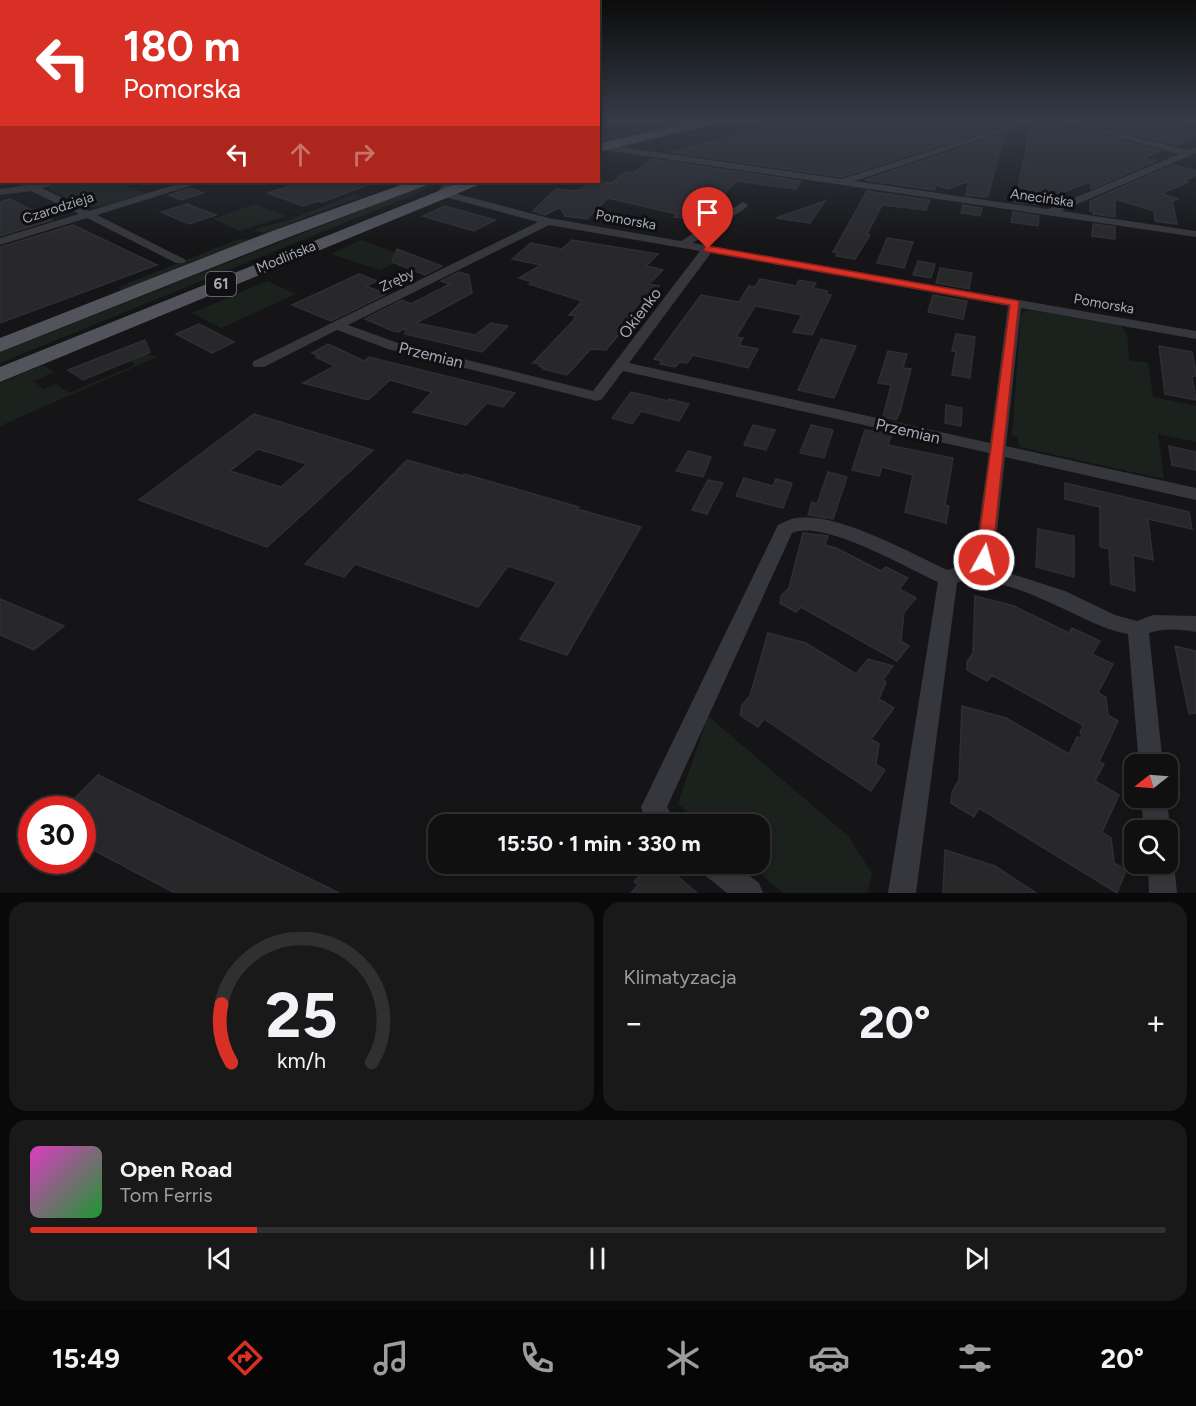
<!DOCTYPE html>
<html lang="pl">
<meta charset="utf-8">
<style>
body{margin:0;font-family:Figtree,sans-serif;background:#19191a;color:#f1f3f6;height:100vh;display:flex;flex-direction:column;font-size:22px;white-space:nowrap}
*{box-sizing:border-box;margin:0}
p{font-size:20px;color:#9c9d9f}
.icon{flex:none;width:33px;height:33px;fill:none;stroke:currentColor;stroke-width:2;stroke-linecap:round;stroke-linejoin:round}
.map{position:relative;height:893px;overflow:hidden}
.drawer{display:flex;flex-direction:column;gap:9px;padding:9px;background:#090909;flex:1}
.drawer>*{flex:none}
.hud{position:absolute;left:0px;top:0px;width:600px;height:183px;box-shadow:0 3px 9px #0003,0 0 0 2px #303031;background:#d93025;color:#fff;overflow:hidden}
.needle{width:39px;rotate:253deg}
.controls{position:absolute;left:1124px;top:754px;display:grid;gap:12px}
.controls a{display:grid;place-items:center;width:54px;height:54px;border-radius:12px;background:#101011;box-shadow:0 3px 9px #0003,0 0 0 2px #303031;font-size:30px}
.speed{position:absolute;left:18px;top:796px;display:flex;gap:12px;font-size:30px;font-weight:700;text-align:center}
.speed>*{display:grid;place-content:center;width:78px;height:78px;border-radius:50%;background:#101011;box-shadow:0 3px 9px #0003,0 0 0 2px #303031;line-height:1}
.speed .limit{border:9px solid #d22;background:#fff;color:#111}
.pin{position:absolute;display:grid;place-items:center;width:51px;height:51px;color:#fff;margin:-62px -26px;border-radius:50% 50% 50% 0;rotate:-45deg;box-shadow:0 0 6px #0007}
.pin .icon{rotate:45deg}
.me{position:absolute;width:66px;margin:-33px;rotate:7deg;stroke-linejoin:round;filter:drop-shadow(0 0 4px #0008)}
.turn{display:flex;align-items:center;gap:21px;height:126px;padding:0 24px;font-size:27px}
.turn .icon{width:78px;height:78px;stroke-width:2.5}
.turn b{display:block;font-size:42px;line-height:51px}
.lanes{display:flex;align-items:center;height:57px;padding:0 24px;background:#0003;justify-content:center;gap:30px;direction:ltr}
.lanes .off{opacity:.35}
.big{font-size:45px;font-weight:700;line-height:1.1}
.drawer .tile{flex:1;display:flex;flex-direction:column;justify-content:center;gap:9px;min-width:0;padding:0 21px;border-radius:18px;background:#19191a}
.drawer .dial{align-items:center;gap:0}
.dial svg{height:156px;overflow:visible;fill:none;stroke:#303031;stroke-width:7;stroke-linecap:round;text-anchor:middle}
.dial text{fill:#f1f3f6;stroke:none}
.song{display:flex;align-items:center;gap:18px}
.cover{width:72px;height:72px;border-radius:9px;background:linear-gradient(135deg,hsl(310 70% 55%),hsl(130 70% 35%))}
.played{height:6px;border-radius:3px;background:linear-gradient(90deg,#d93025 20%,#303031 20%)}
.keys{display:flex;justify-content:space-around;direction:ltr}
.heat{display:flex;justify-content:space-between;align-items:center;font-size:33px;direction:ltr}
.drawer .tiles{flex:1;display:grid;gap:9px;grid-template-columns:1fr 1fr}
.tile:last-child{grid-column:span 2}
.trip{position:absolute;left:428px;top:814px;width:342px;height:60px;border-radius:18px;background:#101011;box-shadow:0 3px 9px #0003,0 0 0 2px #303031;font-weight:700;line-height:60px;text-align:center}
.menu{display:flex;height:96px;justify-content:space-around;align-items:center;background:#060607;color:#9c9d9f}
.menu .icon{width:42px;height:42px}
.menu .active{color:#d93025}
.menu b{font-size:27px;color:#f1f3f6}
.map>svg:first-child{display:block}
</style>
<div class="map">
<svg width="1196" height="893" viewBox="0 0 1196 893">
<rect width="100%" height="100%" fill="#151517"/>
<path fill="#1b221d" d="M671,121H693L599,142V138Z
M64,182H117L146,193L105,206L90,207L48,189L52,185Z
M433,182H445L0,363V352Z
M355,194L362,196L265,233L254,231L261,227L286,221Z
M255,204L286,216L240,231L213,219Z
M256,238L0,338L120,291L119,287L236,240Z
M361,240L408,257L380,270L331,254Z
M267,281L296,294L221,328L192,313Z
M1025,311H1036L1121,326L1127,333L1129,360L1148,363L1153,397L1196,406V442L1158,434L1164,479L1020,447L1017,437L1012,436L1021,314Z
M146,354L157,357L0,426V383L43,365L54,372L33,381L44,389L56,384L69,393L135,365L130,360Z
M708,716L847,835L872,873L867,893H783L749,864H759V825H703L678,804Z"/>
<path fill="#28282b" stroke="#2f2f33" stroke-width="1.5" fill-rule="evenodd" d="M751,121H1008L1007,124L842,177L670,152L764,128L750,123Z
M1037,121L1084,131L1160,151L1144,158L1156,161L1091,189V181L1040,202L1039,205L1015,202L1031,125Z
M1086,121H1156L1196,130V136L1176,145L1085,123Z
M1004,134L988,196L984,197L966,195L969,181L948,189L936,185L934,190L865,180Z
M651,159L801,181L796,189L736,181L701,219L695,220L674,217L677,214L608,198L587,219L565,216L560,207L545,215L533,211L556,189L578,191L592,182L612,183L625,172L634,173Z
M1173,165L1196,171V175L1184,181L1188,182L1161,194L1178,199L1172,201L1177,224L1155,221L1154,211L1115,199V217L1093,214L1094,211H1090V201Z
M302,182L320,184L328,182L373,183L322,202L317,201L303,206L268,193Z
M190,188L203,193L181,200L169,195Z
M867,191L930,200L926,210L882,205L867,234L870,235L855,259L836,256L838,253L833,252Z
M10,199L35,212L52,220L0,236V202Z
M825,201L810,223L776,218Z
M187,204L216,215L189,224L161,212Z
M963,205L982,208L980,216L961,213Z
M445,206L495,220L474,231L423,216Z
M1013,212L1039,216L1038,226L1011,222Z
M1093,224L1115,227V239L1092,236Z
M73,225L157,265L0,323V247Z
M887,238L913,242L904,268L877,263Z
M572,240L658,254L646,266L663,270L649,284L659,286L606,350L591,349L567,375L543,369L545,368L539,366L541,364L533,363L573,321L576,316L569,315L582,301L529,284L532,282L519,278L541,265L512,259L531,243L562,249Z
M397,249L442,266L425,275L392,262Z
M918,261L935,264L931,278L913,275Z
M940,268L972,273L969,289L936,283Z
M459,272L469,275L472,293L416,323L475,335L491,323L508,326L482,352L405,334L406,328L398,332L393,331L365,319L402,300L411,304L450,284L441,281Z
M359,274L377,281L366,286L386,294L331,321L292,305Z
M760,279L796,286L799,280L816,283L813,288L827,291L826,294L831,295L812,335L793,332L802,315L755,306L736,337L743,338L739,345L758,349L748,368L693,355L687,363L680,362L675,367L660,364L662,361L654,359L701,295L739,302L749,286L755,287Z
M933,295L967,301L963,319L928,312Z
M199,324L234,342L212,353L176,334Z
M956,334L975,337L970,378L952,375L956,351H952Z
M821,339L856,346L834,398L798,390Z
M145,340L150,352L83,380L68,370Z
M328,344L364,361L369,357L515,393L503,407L487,403L466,425L413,412L432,392L408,385L390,380L368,400L303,383L335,366L316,357L319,356L312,353Z
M1159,346L1192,352L1196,372V376H1192L1196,400L1165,394Z
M888,351L907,354L903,368L911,369L900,412L896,420L883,417L891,385L878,383Z
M631,392L668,401L669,399L689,404L679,421L641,411L632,424L612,418Z
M946,405L962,408L961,426L945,423Z
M254,414L373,450L267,547L139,500ZM258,449L307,464L281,487L230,471Z
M753,425L775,430L766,450L744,445Z
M811,425L833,430L824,458L800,453Z
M865,430L892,434L888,445L953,458L945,505L949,506L946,523L905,512L913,475L882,467L879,476L852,470Z
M1169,446L1196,452V470L1172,465Z
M688,451L711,457L703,477L676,471Z
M407,460L463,476L464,474L579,507L577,509L641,527L567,655L520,639L557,582L508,566L478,607L355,564L344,577L305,564Z
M828,472L847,477L833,519L808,515L812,502L817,504Z
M744,478L773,486L776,479L792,483L783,508L736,496Z
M708,480L723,483L707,514L692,510Z
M1065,483L1189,512L1192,529L1148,519L1153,560L1133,555L1135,591L1111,584L1109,549L1100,547V507L1065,499Z
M1038,529L1074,536V577L1036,567Z
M803,533L828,536L825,545L836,548L881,571L886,567L908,578L899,589L916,598L904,612L901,641L909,646L897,661L801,607L796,612L780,603L781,596L789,588Z
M975,596L1014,606L1069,633L1072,628L1100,641L1092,654L1113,664L1098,693L1106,697L1108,715L1118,721L1099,762L1104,764L1095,781L1119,795L1102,832L1111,838L1114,863L1126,870L1117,893L979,808L974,817L951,803L952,792L959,780L962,706L1006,718L1069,754L1077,737L1080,738L1082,734L1080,733L1083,725L992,675L987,681L967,670V662L973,653Z
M0,599L64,626L34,650L0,635Z
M768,633L806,643L856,674L868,659L893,666L883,680L886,682L879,699L894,708L871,739L879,744L876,764L885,770L871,791L764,719L758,727L740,715L742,705L750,696Z
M1175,646L1196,651V713L1189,714Z
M98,775L339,893H175L82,844V810H63Z
M945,850L995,866L1036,893H943Z
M650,864H663L697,893H631L638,885L634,882Z"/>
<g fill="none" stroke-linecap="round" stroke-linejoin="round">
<path fill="#36373c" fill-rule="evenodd" d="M1024,121H1035L855,181L1048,209L1179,154L1057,121H1069L1187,150L1196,147V153L1061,211L1196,231V237L598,149L600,144L842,179Z
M45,182H61L59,184L42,188L89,211L184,182H198L196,184L97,215L186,260L184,263H176L87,218L0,245V238L79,214L31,191L0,195V189Z
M442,190L549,218L681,241L743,202L748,205L747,207L693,243L1196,331V339L1021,308L1006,446L1196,488V500L1005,457L994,560L991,565L987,566L1065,591L1115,615L1137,621L1153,615L1196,616V632C1182,629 1162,628 1149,633L1163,765H1139L1128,634C1119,632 1110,630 1101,626C1071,614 987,566 957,583L916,893H888L938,582C907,568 823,519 792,533L667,807L677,825H647L641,807L778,525C784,522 790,519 796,518C835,511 911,553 947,570L965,565L977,564L974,560L989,453L623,371L602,399L597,401L388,349L337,330L264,367H254L252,364L254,361L538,222L438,195L437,193ZM549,225L700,251L593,391L398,343L348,325ZM711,253L1008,306L990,443L629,363Z
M1141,798H1167L1170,831L1167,838V831H1144Z
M1167,853L1171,855L1174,864L1177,893H1149L1148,864H1167Z
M699,864H734L759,883L763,893H727L702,873Z"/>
<path fill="#36373c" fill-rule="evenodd" d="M446,182H458L447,196H437L436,193Z"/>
<path fill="#52535b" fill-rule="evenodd" d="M695,121H715L714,124L598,152V144Z
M409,182H430L427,185L284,239L0,352V338L272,231Z
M461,182H481L478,185L0,382V367Z"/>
</g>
<linearGradient id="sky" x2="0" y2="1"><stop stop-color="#0c0c0d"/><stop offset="0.49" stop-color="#353b47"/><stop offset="1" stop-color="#353b47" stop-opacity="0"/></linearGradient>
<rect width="1196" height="246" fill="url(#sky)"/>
<path fill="#d93025" stroke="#8d1f18" stroke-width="1.5" d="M708,246L1019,301L992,560L989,564H978L976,560L1010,305L704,251V247Z"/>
<g text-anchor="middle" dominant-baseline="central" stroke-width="6" stroke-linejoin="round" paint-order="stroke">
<g font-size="14" fill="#a6abb8" stroke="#101012">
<text transform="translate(1042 198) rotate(8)">Anecińska</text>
<text transform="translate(58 208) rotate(-18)">Czarodzieja</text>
<text transform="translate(626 220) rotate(10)">Pomorska</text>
<text transform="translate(286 257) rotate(-22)">Modlińska</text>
<text transform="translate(397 280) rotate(-26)">Zręby</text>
<text transform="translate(1104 304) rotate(10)">Pomorska</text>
</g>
<rect fill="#101012" stroke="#797c86" stroke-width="1.5" x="206" y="272" width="30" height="24" rx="4.5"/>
<g font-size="15" font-weight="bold" fill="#a6abb8">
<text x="221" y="284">61</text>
</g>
<g font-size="16" fill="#a6abb8" stroke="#101012">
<text transform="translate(640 313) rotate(-53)">Okienko</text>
<text transform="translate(431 355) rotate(14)">Przemian</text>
<text transform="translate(908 431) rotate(13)">Przemian</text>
</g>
</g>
</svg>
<div class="controls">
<a><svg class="needle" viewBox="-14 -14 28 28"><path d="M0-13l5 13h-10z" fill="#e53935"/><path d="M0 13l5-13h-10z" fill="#9c9d9f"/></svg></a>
<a><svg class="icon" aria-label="search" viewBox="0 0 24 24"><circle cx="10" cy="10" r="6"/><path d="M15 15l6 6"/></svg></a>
</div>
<div class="speed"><div class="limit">30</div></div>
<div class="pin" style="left:708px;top:249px;background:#d93025"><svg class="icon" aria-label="arrive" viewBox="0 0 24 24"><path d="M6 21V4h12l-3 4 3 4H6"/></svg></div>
<svg class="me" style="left:984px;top:560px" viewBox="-20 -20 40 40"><circle r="17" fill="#d93025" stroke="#fff" stroke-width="3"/><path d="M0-11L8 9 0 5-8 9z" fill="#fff"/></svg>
<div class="trip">15:50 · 1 min · 330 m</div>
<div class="hud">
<div class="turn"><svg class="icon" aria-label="left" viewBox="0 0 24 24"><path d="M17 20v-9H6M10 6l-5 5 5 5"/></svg><div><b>180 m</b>Pomorska</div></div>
<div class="lanes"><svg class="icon" aria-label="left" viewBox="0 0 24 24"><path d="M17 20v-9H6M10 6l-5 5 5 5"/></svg><svg class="icon off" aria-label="ahead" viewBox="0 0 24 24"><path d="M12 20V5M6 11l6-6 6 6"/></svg><svg class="icon off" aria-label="right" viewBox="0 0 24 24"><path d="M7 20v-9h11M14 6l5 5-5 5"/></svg></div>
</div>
</div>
<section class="drawer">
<div class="tiles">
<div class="tile dial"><svg viewBox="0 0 100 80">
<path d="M14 69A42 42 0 1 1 86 69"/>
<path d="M14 69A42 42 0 0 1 9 39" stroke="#d93025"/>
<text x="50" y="56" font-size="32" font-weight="700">25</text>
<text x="50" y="72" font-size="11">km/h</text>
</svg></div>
<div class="tile"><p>Klimatyzacja</p>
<div class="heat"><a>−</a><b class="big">20°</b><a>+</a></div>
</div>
<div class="tile">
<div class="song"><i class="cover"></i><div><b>Open Road</b><p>Tom Ferris</p></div></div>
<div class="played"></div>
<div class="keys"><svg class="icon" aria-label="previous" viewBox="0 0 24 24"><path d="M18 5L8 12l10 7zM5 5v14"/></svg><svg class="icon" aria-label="pause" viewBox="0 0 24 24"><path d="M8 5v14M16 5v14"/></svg><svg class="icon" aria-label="next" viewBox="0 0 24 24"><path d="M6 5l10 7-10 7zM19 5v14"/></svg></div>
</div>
</div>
</section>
<nav class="menu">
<b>15:49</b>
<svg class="icon active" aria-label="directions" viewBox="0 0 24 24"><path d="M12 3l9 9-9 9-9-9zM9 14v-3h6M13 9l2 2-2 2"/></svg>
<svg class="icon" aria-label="music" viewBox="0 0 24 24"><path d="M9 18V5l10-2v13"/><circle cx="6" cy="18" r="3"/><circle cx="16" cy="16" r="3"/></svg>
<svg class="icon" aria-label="phone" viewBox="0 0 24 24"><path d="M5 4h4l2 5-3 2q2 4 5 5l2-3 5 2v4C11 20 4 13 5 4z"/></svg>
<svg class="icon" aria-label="climate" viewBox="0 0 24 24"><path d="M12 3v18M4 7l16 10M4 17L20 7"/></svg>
<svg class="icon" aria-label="car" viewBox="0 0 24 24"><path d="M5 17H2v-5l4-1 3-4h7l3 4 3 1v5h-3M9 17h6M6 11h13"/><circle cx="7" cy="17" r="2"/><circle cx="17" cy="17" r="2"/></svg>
<svg class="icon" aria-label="filters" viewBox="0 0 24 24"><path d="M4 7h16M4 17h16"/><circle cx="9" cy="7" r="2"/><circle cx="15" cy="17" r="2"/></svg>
<b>20°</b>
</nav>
